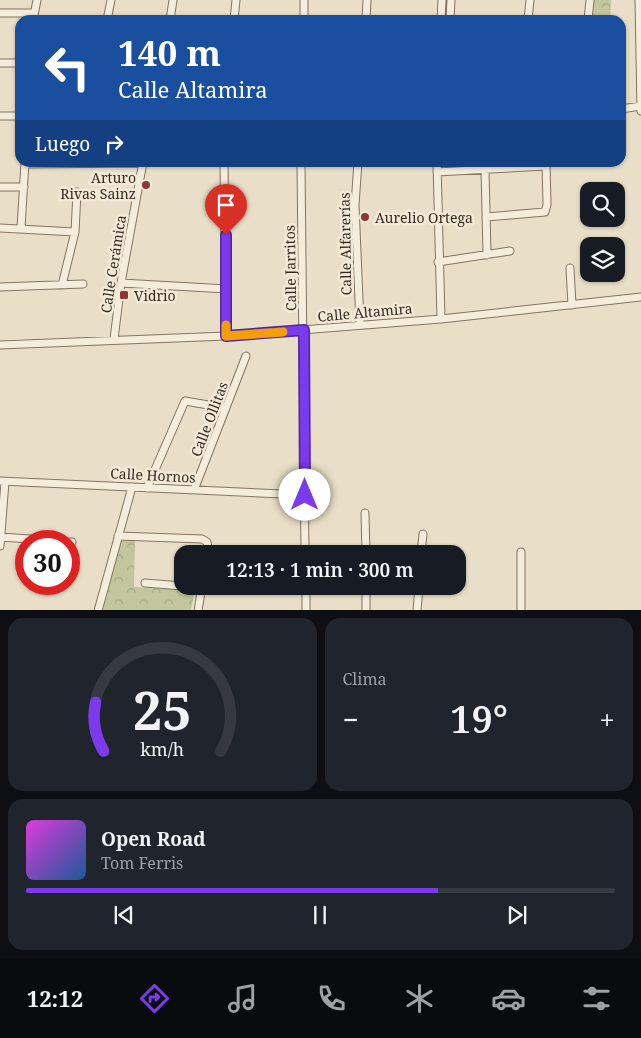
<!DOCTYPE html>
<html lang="es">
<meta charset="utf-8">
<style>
body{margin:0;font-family:"Noto Serif",serif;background:#20242c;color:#f1f3f6;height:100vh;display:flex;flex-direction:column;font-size:19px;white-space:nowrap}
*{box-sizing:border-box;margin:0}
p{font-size:16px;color:#9ea1a6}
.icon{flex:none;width:28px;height:28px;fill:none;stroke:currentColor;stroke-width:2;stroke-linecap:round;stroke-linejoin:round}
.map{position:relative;height:610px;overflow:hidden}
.drawer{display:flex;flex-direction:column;gap:8px;padding:8px;background:#0d0f14;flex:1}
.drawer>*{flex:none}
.guide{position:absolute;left:15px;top:15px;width:611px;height:152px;border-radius:15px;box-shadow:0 1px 4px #0004;background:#1a4fa0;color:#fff;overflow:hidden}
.controls{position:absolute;left:580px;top:182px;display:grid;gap:10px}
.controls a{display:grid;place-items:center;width:45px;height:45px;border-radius:10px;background:#171b24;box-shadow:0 1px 4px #0004;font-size:25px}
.speed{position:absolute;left:15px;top:530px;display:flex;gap:10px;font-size:25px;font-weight:700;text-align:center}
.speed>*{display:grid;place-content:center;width:65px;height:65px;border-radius:50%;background:#171b24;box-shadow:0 1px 4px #0004;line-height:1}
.speed .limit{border:8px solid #d22;background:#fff;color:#111}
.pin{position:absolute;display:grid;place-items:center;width:42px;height:42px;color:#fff;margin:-51px -21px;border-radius:50% 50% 50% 0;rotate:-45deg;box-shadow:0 0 5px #0007}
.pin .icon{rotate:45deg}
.me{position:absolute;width:55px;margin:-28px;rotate:0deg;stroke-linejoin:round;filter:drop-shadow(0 0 4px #0008)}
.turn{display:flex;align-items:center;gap:18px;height:105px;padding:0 20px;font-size:22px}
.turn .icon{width:65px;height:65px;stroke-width:2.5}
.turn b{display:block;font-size:35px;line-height:42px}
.then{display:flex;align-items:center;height:48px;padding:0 20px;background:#0003;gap:10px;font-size:19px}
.big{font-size:38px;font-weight:600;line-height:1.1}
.drawer .widget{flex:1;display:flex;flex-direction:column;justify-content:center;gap:8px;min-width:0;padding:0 18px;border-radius:15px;background:#20242c}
.drawer .dial{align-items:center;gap:0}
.dial svg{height:130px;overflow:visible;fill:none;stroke:#363941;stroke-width:7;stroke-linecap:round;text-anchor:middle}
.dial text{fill:#f1f3f6;stroke:none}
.song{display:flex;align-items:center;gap:15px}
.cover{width:60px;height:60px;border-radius:8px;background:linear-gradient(135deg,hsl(300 70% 55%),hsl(210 70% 35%))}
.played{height:5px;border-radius:2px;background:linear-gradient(90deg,#7c3aed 70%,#363941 70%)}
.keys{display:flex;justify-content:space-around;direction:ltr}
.heat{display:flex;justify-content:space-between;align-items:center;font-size:28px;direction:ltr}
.drawer .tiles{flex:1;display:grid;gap:8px;grid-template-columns:1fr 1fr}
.widget:last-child{grid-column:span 2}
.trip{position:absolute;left:174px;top:545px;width:292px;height:50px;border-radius:15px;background:#171b24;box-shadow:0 1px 4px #0004;font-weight:600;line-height:50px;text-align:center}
.menu{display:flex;height:80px;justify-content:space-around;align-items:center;background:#090b0e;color:#9ea1a6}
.menu .icon{width:35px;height:35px}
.menu .current{color:#7c3aed}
.menu b{font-size:22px;color:#f1f3f6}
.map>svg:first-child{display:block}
</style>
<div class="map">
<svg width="641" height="611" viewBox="0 0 641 611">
<defs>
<pattern id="park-crowns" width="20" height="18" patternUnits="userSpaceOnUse" patternTransform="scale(1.25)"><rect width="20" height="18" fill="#c1c69d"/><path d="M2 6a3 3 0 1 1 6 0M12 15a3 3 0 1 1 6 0" fill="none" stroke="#a6aa87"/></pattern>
</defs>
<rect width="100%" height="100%" fill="#e9dfc8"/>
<path fill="url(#park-crowns)" d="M594,0H611L610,20H593Z
M135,540L134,587L195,590L191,610H103L121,541Z"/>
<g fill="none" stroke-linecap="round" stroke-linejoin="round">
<g stroke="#83735f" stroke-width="9">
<path id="street" d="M639,0L641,111
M0,13H34
M33,20L37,0
M107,20L111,0
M170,20L173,0
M234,20L236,0
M304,20V0
M366,20L367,0
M441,20L442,0
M450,20L451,0
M528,20L530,0
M588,20L590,0
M0,63H20
M621,109L641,106
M0,116H20
M224,162L226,336
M301,162L305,554
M358,162L355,205L360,324
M437,162L441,319
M25,164L143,163
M485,170L487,255
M437,172L546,166
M0,187H24
M486,217L545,212L547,205L546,162
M0,228L75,232
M21,228L25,162
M438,262L510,251
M570,268L572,305
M121,283L227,289
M62,285L75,232L77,192
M0,287L83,284
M114,339L121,283L143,162
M0,345L226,336L441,319L641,297
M0,481L305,495
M147,488L185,401L226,408
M194,490L246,356
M365,513L366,554
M118,536L202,539L207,542L209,554
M0,537L61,541
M69,542H72
M0,546L5,482
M521,552V611
M421,554L423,534
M145,583L182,586
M306,586V611
M366,586V611
M98,611L132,487
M198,611L202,586
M417,611L419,586"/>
</g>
<use href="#street" stroke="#f5eddb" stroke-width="7"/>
</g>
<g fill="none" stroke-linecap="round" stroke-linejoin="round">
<g stroke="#51269a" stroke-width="12">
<path id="route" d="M226,235V336L304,330L305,495"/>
</g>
<use href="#route" stroke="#7c3aed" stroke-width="9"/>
<path stroke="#f59e0b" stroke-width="9" d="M226,325V336L283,332"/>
</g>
<g fill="#8b3737" stroke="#f2ead7" stroke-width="2">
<circle cx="146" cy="185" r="5"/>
<circle cx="365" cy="217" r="5"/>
<rect x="119" y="290" width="10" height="10" rx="2.5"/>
</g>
<g text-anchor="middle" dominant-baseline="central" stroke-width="5" stroke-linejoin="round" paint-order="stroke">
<g font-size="14" fill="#352b21" stroke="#f2ead7" text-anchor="start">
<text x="136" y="177" text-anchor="end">Arturo<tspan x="136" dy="16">Rivas Sainz</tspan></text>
<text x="375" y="217">Aurelio Ortega</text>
<text x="134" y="295">Vidrio</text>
</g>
<g font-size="14" fill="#352b21" stroke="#f2ead7">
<text transform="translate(345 244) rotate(-91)">Calle Alfarerías</text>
<text transform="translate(113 264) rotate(-81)">Calle Cerámica</text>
<text transform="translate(290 268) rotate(-91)">Calle Jarritos</text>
<text transform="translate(365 312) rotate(-5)">Calle Altamira</text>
<text transform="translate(209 419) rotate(-69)">Calle Ollitas</text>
<text transform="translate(153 475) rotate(3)">Calle Hornos</text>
</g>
</g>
</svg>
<div class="controls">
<a><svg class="icon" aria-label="search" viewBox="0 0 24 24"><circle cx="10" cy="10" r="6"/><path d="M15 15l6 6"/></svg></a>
<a><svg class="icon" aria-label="layers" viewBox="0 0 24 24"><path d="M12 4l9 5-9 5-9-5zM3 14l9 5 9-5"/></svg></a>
</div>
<div class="speed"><div class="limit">30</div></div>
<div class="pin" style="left:226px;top:235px;background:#d93025"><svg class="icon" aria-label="arrive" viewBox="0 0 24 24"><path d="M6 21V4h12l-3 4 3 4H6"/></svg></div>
<svg class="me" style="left:305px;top:495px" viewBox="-20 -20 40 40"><circle r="19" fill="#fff"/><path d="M0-13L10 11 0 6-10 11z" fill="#7c3aed"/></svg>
<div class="trip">12:13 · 1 min · 300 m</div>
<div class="guide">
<div class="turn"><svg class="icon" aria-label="left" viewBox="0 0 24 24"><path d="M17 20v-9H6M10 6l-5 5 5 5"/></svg><div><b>140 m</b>Calle Altamira</div></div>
<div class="then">Luego<svg class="icon" aria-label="right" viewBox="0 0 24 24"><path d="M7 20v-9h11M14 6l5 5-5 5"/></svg></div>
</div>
</div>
<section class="drawer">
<div class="tiles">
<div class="widget dial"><svg viewBox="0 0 100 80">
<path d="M14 69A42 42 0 1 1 86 69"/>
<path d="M14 69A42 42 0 0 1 9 39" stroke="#7c3aed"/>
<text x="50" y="56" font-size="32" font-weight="700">25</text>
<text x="50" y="72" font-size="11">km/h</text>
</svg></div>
<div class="widget"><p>Clima</p>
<div class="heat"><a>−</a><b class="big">19°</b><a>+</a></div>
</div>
<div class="widget">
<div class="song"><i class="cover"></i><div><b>Open Road</b><p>Tom Ferris</p></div></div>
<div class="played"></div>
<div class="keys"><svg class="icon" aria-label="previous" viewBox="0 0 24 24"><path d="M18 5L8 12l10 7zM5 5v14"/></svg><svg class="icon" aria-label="pause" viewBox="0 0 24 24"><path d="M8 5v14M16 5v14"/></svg><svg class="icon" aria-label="next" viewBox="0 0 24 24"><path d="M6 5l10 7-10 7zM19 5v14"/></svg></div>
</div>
</div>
</section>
<nav class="menu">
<b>12:12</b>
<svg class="icon current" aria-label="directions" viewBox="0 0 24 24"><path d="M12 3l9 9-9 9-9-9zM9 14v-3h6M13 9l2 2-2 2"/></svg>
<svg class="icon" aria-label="music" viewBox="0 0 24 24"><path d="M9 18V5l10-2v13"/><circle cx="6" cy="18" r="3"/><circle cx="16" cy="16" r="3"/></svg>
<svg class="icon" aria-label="phone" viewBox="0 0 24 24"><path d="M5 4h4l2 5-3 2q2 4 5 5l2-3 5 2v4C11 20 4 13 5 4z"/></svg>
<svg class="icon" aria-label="climate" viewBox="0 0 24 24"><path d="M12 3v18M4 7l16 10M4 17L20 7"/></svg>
<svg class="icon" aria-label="car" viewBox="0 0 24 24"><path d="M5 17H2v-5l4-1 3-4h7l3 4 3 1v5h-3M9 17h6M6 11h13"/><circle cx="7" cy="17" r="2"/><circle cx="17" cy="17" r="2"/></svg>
<svg class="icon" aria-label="filters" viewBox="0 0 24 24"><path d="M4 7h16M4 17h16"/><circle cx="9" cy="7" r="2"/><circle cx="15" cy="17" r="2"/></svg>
</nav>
